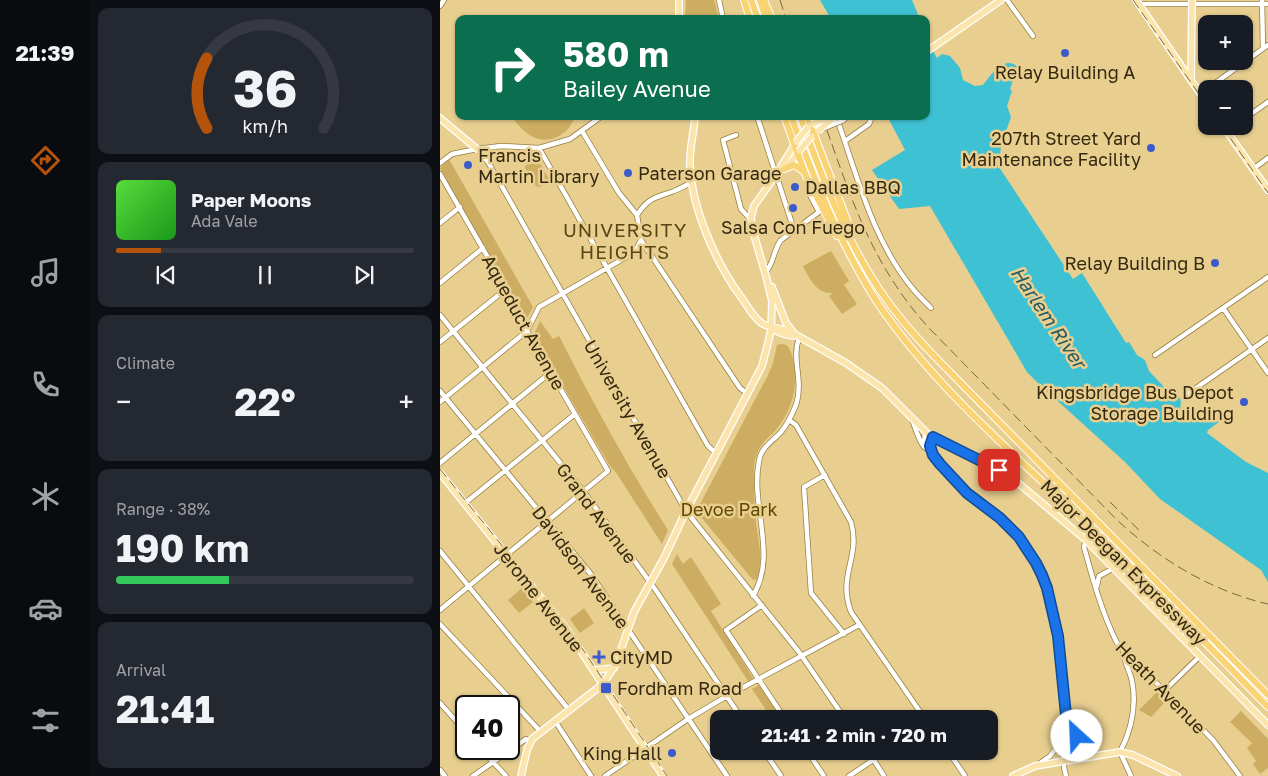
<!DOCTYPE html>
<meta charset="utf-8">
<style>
body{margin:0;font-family:"Golos Text",sans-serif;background:#242831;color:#f1f3f6;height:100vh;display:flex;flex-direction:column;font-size:19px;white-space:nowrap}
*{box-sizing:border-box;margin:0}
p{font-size:16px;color:#9ea1a6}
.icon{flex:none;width:28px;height:28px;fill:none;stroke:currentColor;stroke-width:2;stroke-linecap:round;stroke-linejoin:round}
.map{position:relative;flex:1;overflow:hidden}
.details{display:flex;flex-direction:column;gap:8px;padding:8px;background:#0d0f14;width:350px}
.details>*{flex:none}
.hud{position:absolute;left:15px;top:15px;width:475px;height:105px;border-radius:10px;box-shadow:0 1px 4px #0004;background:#0b6e4f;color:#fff;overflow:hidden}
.controls{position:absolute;left:758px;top:15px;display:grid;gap:10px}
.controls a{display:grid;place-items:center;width:55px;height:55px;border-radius:10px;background:#171b24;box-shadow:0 1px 4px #0004;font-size:25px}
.speed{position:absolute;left:15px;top:695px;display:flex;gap:10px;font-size:25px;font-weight:700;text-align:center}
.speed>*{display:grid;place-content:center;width:65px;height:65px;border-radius:50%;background:#171b24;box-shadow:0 1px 4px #0004;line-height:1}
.speed .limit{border:2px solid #111;border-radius:8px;background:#fff;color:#111}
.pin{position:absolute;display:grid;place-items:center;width:42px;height:42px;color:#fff;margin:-21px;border-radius:10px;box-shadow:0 2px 8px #0006}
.me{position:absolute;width:55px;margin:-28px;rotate:335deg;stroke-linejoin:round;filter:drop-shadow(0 0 4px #0008)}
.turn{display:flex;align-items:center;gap:18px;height:105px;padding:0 25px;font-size:22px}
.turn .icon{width:65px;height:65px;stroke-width:2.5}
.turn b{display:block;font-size:35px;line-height:42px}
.big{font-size:38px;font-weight:700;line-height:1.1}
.details .tile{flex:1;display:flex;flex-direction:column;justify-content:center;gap:8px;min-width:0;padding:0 18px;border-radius:10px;background:#242831}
.details .dial{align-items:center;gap:0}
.dial svg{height:130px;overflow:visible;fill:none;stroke:#363941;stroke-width:7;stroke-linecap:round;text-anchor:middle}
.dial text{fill:#f1f3f6;stroke:none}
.song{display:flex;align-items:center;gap:15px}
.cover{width:60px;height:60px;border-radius:8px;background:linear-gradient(135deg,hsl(110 70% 55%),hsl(120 70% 35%))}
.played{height:5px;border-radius:2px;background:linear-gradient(90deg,#b45309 15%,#363941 15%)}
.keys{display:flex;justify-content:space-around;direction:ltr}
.heat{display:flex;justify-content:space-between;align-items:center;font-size:28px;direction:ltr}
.charge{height:8px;border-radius:4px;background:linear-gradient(90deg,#34c759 38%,#363941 0)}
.trip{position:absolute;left:270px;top:710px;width:288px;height:50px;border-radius:10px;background:#171b24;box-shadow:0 1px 4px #0004;font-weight:700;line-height:50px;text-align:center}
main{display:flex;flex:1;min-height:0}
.tab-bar{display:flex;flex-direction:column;width:90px;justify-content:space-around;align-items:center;background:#090b0e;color:#9ea1a6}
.tab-bar .icon{width:35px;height:35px}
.tab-bar .selected{color:#b45309}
.tab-bar b{font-size:22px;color:#f1f3f6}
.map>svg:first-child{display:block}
</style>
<main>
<nav class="tab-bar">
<b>21:39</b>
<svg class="icon selected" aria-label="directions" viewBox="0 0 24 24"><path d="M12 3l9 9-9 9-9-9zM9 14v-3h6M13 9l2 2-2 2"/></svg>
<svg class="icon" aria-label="music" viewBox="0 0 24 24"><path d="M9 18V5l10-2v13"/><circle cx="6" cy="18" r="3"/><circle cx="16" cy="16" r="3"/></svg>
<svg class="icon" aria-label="phone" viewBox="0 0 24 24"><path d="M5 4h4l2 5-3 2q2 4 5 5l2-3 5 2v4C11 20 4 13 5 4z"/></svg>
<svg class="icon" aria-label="climate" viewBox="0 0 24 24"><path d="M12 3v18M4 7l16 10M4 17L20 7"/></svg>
<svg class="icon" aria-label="car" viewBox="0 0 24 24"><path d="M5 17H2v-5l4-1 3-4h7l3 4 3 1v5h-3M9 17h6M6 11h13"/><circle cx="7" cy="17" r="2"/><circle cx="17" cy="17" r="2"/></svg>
<svg class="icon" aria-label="filters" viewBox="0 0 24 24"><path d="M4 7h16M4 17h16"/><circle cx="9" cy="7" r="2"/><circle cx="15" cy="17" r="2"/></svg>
</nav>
<section class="details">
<div class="tile dial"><svg viewBox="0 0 100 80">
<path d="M14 69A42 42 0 1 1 86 69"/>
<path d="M14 69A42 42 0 0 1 14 26" stroke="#b45309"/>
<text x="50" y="56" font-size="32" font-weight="700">36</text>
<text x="50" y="72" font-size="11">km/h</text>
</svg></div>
<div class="tile">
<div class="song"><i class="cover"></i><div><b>Paper Moons</b><p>Ada Vale</p></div></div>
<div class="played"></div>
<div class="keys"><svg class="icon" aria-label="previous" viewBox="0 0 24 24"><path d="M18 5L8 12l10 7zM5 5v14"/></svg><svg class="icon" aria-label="pause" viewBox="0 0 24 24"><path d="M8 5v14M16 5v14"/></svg><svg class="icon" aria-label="next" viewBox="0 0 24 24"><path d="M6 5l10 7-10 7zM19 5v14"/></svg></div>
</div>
<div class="tile"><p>Climate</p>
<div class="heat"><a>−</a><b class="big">22°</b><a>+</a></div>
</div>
<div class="tile"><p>Range · 38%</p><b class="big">190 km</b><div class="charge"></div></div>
<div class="tile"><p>Arrival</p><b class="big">21:41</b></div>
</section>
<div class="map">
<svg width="828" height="776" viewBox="0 0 828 776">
<rect width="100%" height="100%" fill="#e8ce8f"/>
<path fill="#ccad61" d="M246,0H274L279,19H245Z
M71,116H135C129,136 106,147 88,134C81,129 76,122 71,116Z
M97,158L110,181L99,187L96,186L85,168L86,165Z
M9,159L93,307L85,322L68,288L0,168Z
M391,251L409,281L404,285L417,304L402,314L389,296L393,293C376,294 370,279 363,266Z
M100,321L113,339L119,336C153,403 188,467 228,530L222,544L177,474L170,466L103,352L94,334Z
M341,344C349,344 350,349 352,356C360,381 353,411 335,431C328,438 320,444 317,454C313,463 314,472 314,481C314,495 315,509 316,523C319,542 323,560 317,579L313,580L261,517L258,508L328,375L333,363L337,345Z
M237,554L243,564L251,557L281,604L271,611L313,678L308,681L232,564Z
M82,588L93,602L79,613L68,600Z
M144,608L154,623L140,633L130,619Z
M319,685L342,719H332L312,689Z
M717,692L726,701L711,717L699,710Z
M801,711L828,739V768L820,774L813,764L816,761L807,748L812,743L790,722Z"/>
<path fill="#3ec2d3" d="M380,0H472L480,19H391Z
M486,31L489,36L486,38L497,58L502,54L510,56L520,68L523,80L535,86L543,85C551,75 564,54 578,67L570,89L572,91L567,106L571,117L561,146L559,167L633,279L642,273L686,343L689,342L697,355L705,360L709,371L724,387V390L740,398L741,403L740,407L755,422L776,409L783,411V419L768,430L767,433L806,462L828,473V582L821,570L720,499L685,462L600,385L587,372L490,206L459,209L432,170L465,150L447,116H486Z"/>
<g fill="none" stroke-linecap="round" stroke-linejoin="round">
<g stroke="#977f41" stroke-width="6">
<path id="minor" d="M279,0L283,19
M567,0L593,36
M822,0L823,48
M699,4H828
M0,6L4,0
M767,89L828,45
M317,116L354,230
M396,116C417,174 432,240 473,289C478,295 485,302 491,308
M804,119L828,102
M402,121L408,116
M142,131L179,193L197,215
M786,131L793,126
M296,135L283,140L301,209L311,220
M405,141L429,124L432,116
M99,148L268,446L277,454
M37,149L48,162L246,511L359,652L405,719
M0,163L12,154L37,149L61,146L99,148L130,139L162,116
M813,169L828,158
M0,174L66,289L87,331L168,471L0,610
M0,223L20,207
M201,240L300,388L308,394
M325,273C334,264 333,250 341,240L379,212L370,195L367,183
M0,283L43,248
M783,308L828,373
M0,315L144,492L215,589L302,719
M0,342L66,289
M715,355L828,277
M0,391L150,573L287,776
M746,395L828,338
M0,402L87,331L99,307L195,252L201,240L197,215C209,197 215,198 234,191C240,189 246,185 252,182
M472,419C475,428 478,437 482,444C485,448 490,451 493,455C504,468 515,483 529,494C555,516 581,533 597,564C616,600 627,675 626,716C626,736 620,756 626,776
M349,420L356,425L411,522C421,558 397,575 411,612L485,719
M484,447L485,431
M492,454L490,444L493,437
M0,463L111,372
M385,475L364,487L371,593L404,634
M25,503L135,414
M646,540L644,547C653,580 662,613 677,643L773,740L800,776
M0,551L129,710
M657,586L659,576L674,568
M313,596C338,554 310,507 319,461C321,447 332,442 341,432C348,424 352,414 356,405C364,381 351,359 359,338
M322,605L286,630L345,719
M0,624L101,732
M683,651C684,662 690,671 692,681C697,707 692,729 680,752L691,776
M724,691L760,656
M0,703L26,732
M627,716C635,731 642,745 655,756
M115,721L151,776
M41,749L66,776
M324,751L341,776
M367,751L384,776
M428,751L444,776
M508,751L525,776
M596,766L610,756L625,737
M0,770L5,776
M33,776L86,739L91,741
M165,776L248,719L287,696L419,625
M409,776L433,760"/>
</g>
<g stroke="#fff" stroke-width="8">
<path id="major" d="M239,0V19
M696,0L766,102
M486,52L561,0
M751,80L752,0
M255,116C254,133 249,149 250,166C252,209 276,263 301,297C307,305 314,319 323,324C331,328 340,328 349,331L406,363L442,388L488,434L548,463L571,477L646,540L828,725
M0,118L37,149
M783,126L828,190
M346,168L359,152
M332,287L346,323L353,332
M331,327C339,334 346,336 356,336
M0,473L127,630L223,776
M154,670L174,668
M81,776L87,750L92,739L163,684L176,664L194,612L224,558L246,511L322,366L331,331L332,301L326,276L312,228L311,217L314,206L336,175L356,142
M573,776L595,766L680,752L693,755L737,776"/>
</g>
<g stroke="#fff" stroke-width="8">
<path id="highway" d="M304,0L310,19
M311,0L318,19
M320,0L326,19
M324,0L332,19
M344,116L366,176L397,236
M351,116C375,181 401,247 439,305C495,387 572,452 643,520C706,581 767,644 828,707
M360,116C381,175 404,236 439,289C457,316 477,339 500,362L828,695
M367,116L409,225
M344,169L354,165L363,171"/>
</g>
<use href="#minor" stroke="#fff" stroke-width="4.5"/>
<use href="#major" stroke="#fbe5ac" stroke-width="5.5"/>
<use href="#highway" stroke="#f9d374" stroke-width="6"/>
<path stroke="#796941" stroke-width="1" stroke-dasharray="10 5" stroke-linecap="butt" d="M340,0L346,19
M693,0L766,104
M382,116C410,195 430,262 487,326L677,520C719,559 771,591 828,604
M782,126L828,193
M0,469L128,627L227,776
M670,502L702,533"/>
<g stroke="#977f41" stroke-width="6" stroke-linecap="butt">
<path id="minor-bridge" d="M382,129L402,121"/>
</g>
<g stroke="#fff" stroke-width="8" stroke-linecap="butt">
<path id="major-bridge" d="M372,124L392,116
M378,131L396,116
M356,142L368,127
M359,151L372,136"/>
</g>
<use href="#minor-bridge" stroke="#fff" stroke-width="4.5"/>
<use href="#major-bridge" stroke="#fbe5ac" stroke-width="5.5"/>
</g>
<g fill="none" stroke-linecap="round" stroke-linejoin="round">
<g stroke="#114b97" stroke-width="12">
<path id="route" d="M559,470L493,437L490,446L493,455L500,464L527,493L560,518L579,537L596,563L602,575L607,588L618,636L626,715L637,736"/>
</g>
<use href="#route" stroke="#1a73e8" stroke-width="9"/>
</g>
<g fill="#3b5bcc" stroke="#e8ce8f" stroke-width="2">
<circle cx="625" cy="53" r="5"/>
<circle cx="711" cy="148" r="5"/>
<circle cx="28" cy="165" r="5"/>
<circle cx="188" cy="173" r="5"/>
<circle cx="355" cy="187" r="5"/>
<circle cx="353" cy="208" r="5"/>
<circle cx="775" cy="263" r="5"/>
<circle cx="804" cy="402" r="5"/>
<path d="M156.5 649.5h5v5h5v5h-5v5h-5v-5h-5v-5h5z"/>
<rect x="160" y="682" width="12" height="12" rx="2.5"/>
<circle cx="232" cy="753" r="5"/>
</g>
<g text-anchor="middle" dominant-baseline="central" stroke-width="5" stroke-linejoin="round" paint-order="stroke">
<g font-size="18" fill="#342910" stroke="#e8ce8f" text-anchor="start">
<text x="625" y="72" text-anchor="middle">Relay Building A</text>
<text x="701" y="138" text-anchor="end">207th Street Yard<tspan x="701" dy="21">Maintenance Facility</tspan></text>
<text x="38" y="155">Francis<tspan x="38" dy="21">Martin Library</tspan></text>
<text x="198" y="173">Paterson Garage</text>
<text x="365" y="187">Dallas BBQ</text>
<text x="353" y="227" text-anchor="middle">Salsa Con Fuego</text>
<text x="765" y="263" text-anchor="end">Relay Building B</text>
<text x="794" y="392" text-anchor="end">Kingsbridge Bus Depot<tspan x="794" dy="21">Storage Building</tspan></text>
<text x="170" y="657">CityMD</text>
<text x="177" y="688">Fordham Road</text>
<text x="222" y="753" text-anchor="end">King Hall</text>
</g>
<g font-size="18" fill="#342910" stroke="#e8ce8f">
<text transform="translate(84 322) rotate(61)">Aqueduct Avenue</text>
<text transform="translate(188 409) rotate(60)">University Avenue</text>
<text transform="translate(157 513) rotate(53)">Grand Avenue</text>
<text transform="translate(684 562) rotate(45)">Major Deegan Expressway</text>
<text transform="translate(141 567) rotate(53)">Davidson Avenue</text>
<text transform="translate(99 597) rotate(52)">Jerome Avenue</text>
<text transform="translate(721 687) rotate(46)">Heath Avenue</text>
</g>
<g font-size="18" fill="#604900" stroke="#e8ce8f">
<text x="289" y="509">Devoe Park</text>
</g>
<g font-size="19" letter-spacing="1" fill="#584617" stroke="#e8ce8f">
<text x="185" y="229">UNIVERSITY<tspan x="185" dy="22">HEIGHTS</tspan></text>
</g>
<g font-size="19" font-style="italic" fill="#255a62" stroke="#e8ce8f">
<text transform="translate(609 317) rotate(56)">Harlem River</text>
</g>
</g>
</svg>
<div class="controls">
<a>+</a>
<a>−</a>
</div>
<div class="speed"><div class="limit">40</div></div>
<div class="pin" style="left:559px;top:470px;background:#d93025"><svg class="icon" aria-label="arrive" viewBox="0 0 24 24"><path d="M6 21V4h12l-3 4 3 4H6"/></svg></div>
<svg class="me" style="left:637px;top:736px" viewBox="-20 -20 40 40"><circle r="19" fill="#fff"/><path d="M0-13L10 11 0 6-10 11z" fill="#1a73e8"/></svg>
<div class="trip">21:41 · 2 min · 720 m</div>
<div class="hud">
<div class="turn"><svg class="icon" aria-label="right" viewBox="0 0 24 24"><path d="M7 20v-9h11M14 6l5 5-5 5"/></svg><div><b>580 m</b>Bailey Avenue</div></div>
</div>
</div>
</main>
